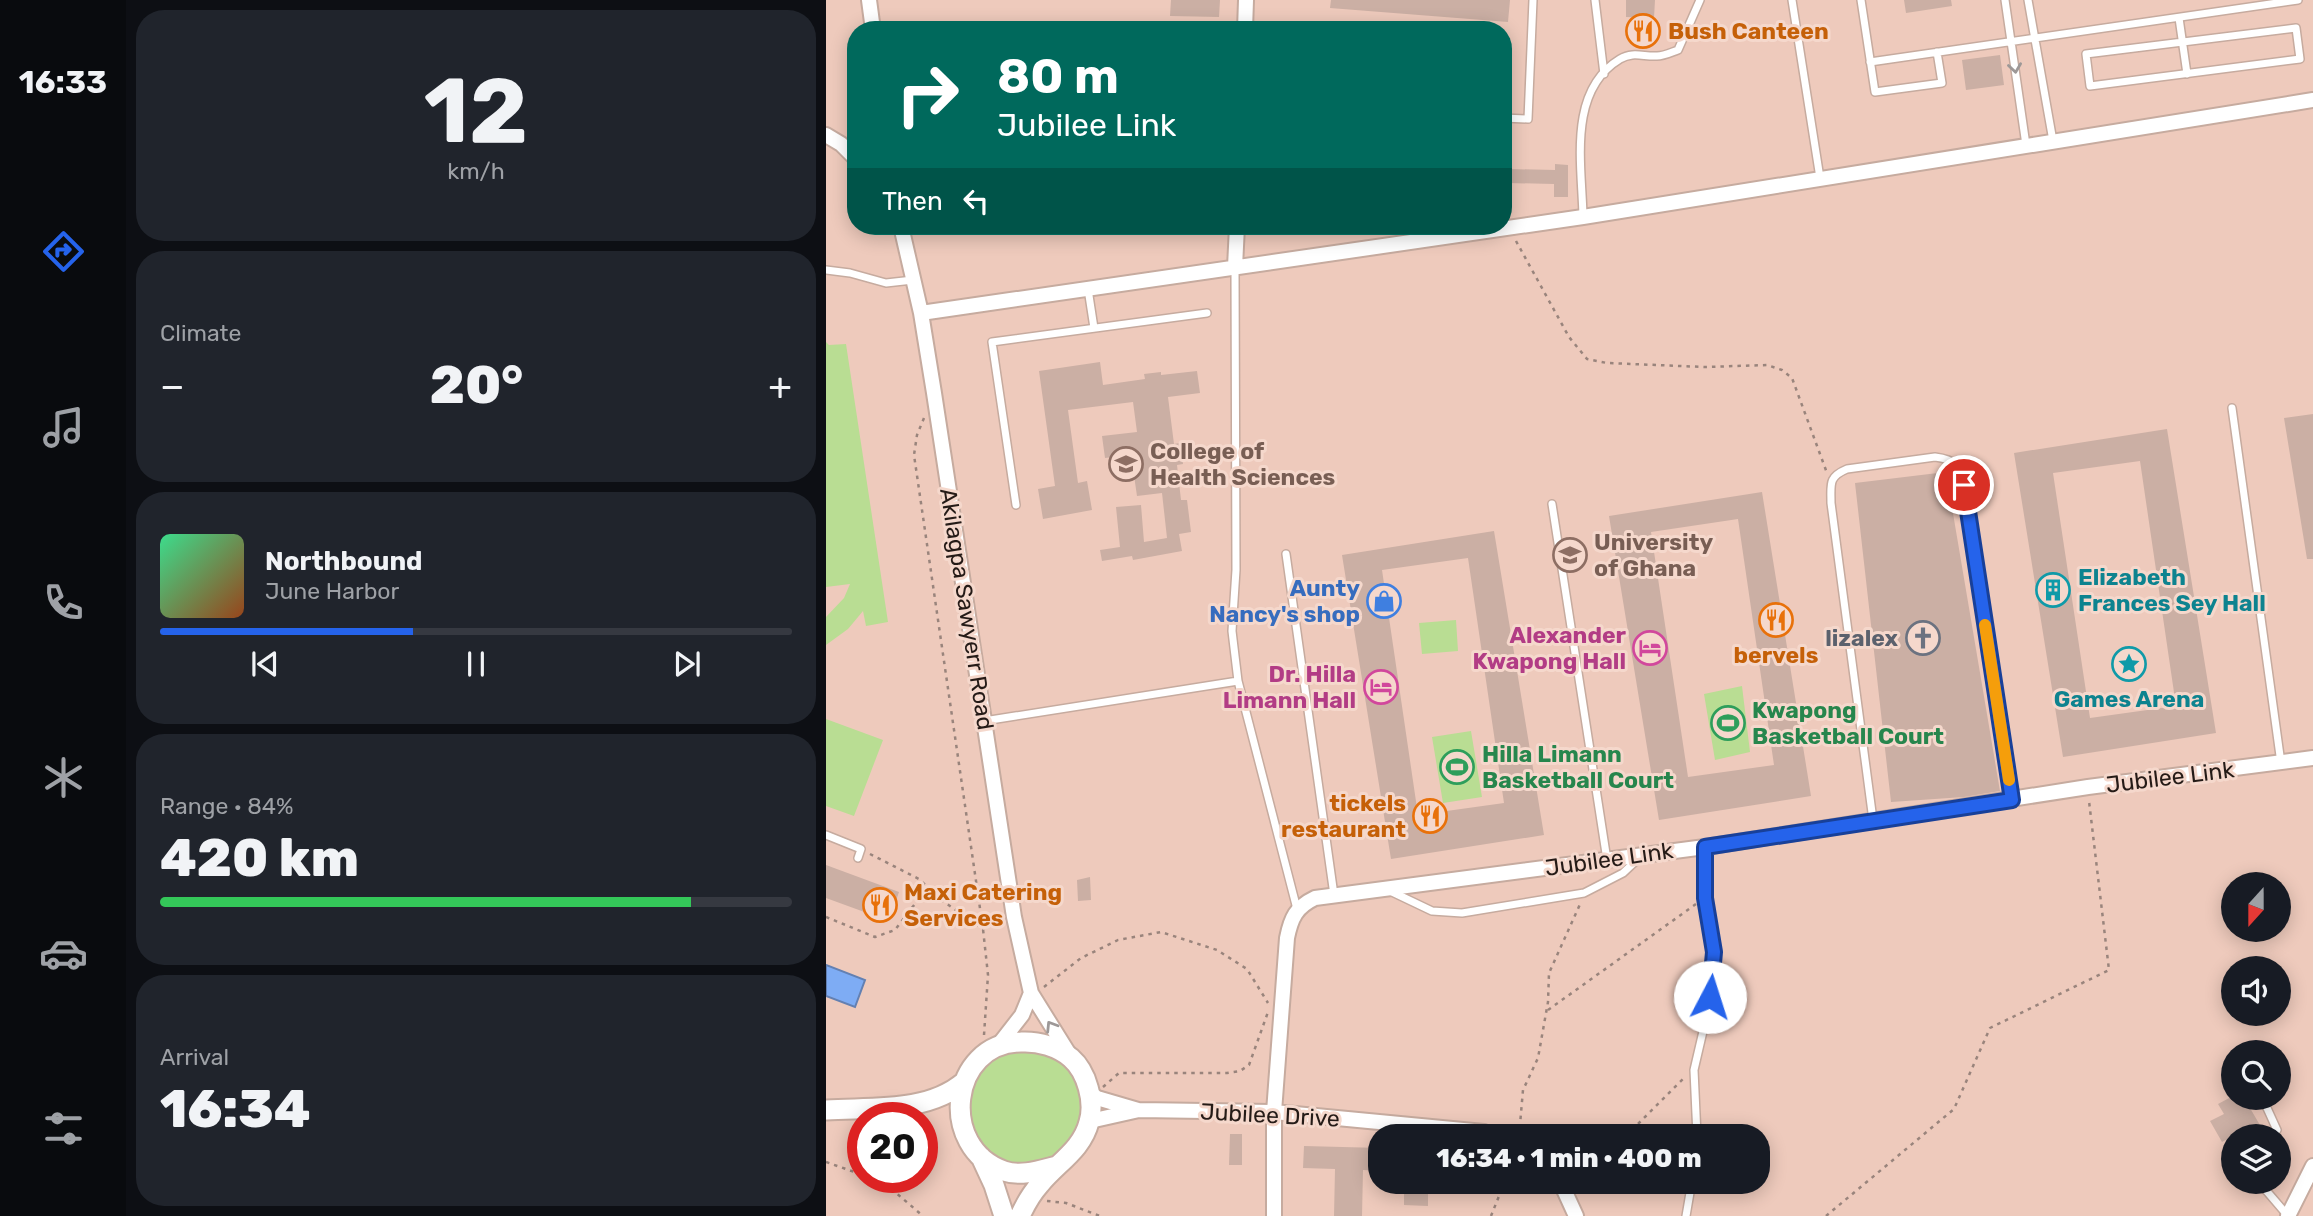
<!DOCTYPE html>
<meta charset="utf-8">
<style>
body{margin:0;font-family:Rubik,sans-serif;background:#20242c;color:#f1f3f6;height:100vh;display:flex;flex-direction:column;font-size:26px;white-space:nowrap}
*{box-sizing:border-box;margin:0}
p{font-size:23px;color:#9ea1a6}
.icon{flex:none;width:38px;height:38px;fill:none;stroke:currentColor;stroke-width:2;stroke-linecap:round;stroke-linejoin:round}
.map{position:relative;flex:1;overflow:hidden}
.panel{display:flex;flex-direction:column;gap:10px;padding:10px;background:#0d0f14;width:700px}
.panel>*{flex:none}
.guide{position:absolute;left:21px;top:21px;width:665px;height:214px;border-radius:28px;box-shadow:0 4px 18px #0003;background:#00695c;color:#fff;overflow:hidden}
.needle{width:46px;rotate:201deg}
.fabs{position:absolute;left:1395px;top:872px;display:grid;gap:14px}
.fabs a{display:grid;place-items:center;width:70px;height:70px;border-radius:50%;background:#171b24;box-shadow:0 4px 18px #0003;font-size:35px}
.speed{position:absolute;left:21px;top:1102px;display:flex;gap:14px;font-size:35px;font-weight:700;text-align:center}
.speed>*{display:grid;place-content:center;width:91px;height:91px;border-radius:50%;background:#171b24;box-shadow:0 4px 18px #0003;line-height:1}
.speed .limit{border:10px solid #d22;background:#fff;color:#111}
.pin{position:absolute;display:grid;place-items:center;width:60px;height:60px;color:#fff;margin:-30px;border:4px solid #fff;border-radius:50%;box-shadow:0 2px 7px #0007}
.me{position:absolute;width:77px;margin:-38px;rotate:5deg;stroke-linejoin:round;filter:drop-shadow(0 0 5px #0008)}
.turn{display:flex;align-items:center;gap:24px;height:147px;padding:0 35px;font-size:32px}
.turn .icon{width:91px;height:91px;stroke-width:2.5}
.turn b{display:block;font-size:49px;line-height:60px}
.then{display:flex;align-items:center;height:66px;padding:0 35px;background:#0003;gap:14px;font-size:26px}
.big{font-size:52px;font-weight:800;line-height:1.1}
.panel .card{flex:1;display:flex;flex-direction:column;justify-content:center;gap:10px;min-width:0;padding:0 24px;border-radius:28px;background:#20242c}
.panel .dial{align-items:center;gap:0}
.dial b{font-size:91px;line-height:1}
.song{display:flex;align-items:center;gap:21px}
.cover{width:84px;height:84px;border-radius:10px;background:linear-gradient(135deg,hsl(150 70% 55%),hsl(20 70% 35%))}
.played{height:7px;border-radius:4px;background:linear-gradient(90deg,#2563eb 40%,#363941 40%)}
.keys{display:flex;justify-content:space-around;direction:ltr}
.heat{display:flex;justify-content:space-between;align-items:center;font-size:38px;direction:ltr}
.charge{height:10px;border-radius:5px;background:linear-gradient(90deg,#34c759 84%,#363941 0)}
.trip{position:absolute;left:542px;top:1124px;width:402px;height:70px;border-radius:28px;background:#171b24;box-shadow:0 4px 18px #0003;font-weight:800;line-height:70px;text-align:center}
main{display:flex;flex:1;min-height:0}
.dock{display:flex;flex-direction:column;width:126px;justify-content:space-around;align-items:center;background:#090b0e;color:#9ea1a6}
.dock .icon{width:49px;height:49px}
.dock .selected{color:#2563eb}
.dock b{font-size:32px;color:#f1f3f6}
.map>svg:first-child{display:block}
</style>
<main>
<nav class="dock">
<b>16:33</b>
<svg class="icon selected" aria-label="directions" viewBox="0 0 24 24"><path d="M12 3l9 9-9 9-9-9zM9 14v-3h6M13 9l2 2-2 2"/></svg>
<svg class="icon" aria-label="music" viewBox="0 0 24 24"><path d="M9 18V5l10-2v13"/><circle cx="6" cy="18" r="3"/><circle cx="16" cy="16" r="3"/></svg>
<svg class="icon" aria-label="phone" viewBox="0 0 24 24"><path d="M5 4h4l2 5-3 2q2 4 5 5l2-3 5 2v4C11 20 4 13 5 4z"/></svg>
<svg class="icon" aria-label="climate" viewBox="0 0 24 24"><path d="M12 3v18M4 7l16 10M4 17L20 7"/></svg>
<svg class="icon" aria-label="car" viewBox="0 0 24 24"><path d="M5 17H2v-5l4-1 3-4h7l3 4 3 1v5h-3M9 17h6M6 11h13"/><circle cx="7" cy="17" r="2"/><circle cx="17" cy="17" r="2"/></svg>
<svg class="icon" aria-label="filters" viewBox="0 0 24 24"><path d="M4 7h16M4 17h16"/><circle cx="9" cy="7" r="2"/><circle cx="15" cy="17" r="2"/></svg>
</nav>
<section class="panel">
<div class="card dial"><b>12</b><p>km/h</p></div>
<div class="card"><p>Climate</p>
<div class="heat"><a>−</a><b class="big">20°</b><a>+</a></div>
</div>
<div class="card">
<div class="song"><i class="cover"></i><div><b>Northbound</b><p>June Harbor</p></div></div>
<div class="played"></div>
<div class="keys"><svg class="icon" aria-label="previous" viewBox="0 0 24 24"><path d="M18 5L8 12l10 7zM5 5v14"/></svg><svg class="icon" aria-label="pause" viewBox="0 0 24 24"><path d="M8 5v14M16 5v14"/></svg><svg class="icon" aria-label="next" viewBox="0 0 24 24"><path d="M6 5l10 7-10 7zM19 5v14"/></svg></div>
</div>
<div class="card"><p>Range · 84%</p><b class="big">420 km</b><div class="charge"></div></div>
<div class="card"><p>Arrival</p><b class="big">16:34</b></div>
</section>
<div class="map">
<svg width="1487" height="1216" viewBox="0 0 1487 1216">
<rect width="100%" height="100%" fill="#f5d8cc"/>
<path fill="#eecabc" fill-rule="evenodd" d="M0,0H1487V1216H0ZM30,30H677V226H30ZM1407,884H1452V929H1407ZM1407,968H1452V1013H1407ZM1407,1052H1452V1097H1407ZM37,1118H96V1178H37ZM555,1136H933V1181H555ZM1407,1136H1452V1181H1407Z"/>
<path fill="#b9dd93" d="M0,342L3,345L20,344L62,622L40,626L37,611L22,629L0,645V617L18,598L24,584L0,587Z
M630,620L632,651L596,654L593,623Z
M916,686L924,752L889,760L878,694Z
M0,719L57,740L28,816L0,806Z
M645,731L656,797L617,803L606,737Z
M142 1107a58 58 0 1 1 116 0a58 58 0 1 1-116 0Z"/>
<path fill="#7eacf4" stroke="#6380b2" stroke-width="2" d="M0,965L39,980L29,1007L0,996Z"/>
<path fill="#cbafa4" fill-rule="evenodd" d="M345,0H394L393,17L344,16Z
M505,0H684L682,22L504,8Z
M800,0H829L828,18L800,17Z
M1078,0H1125L1126,6L1080,13Z
M1174,55L1178,85L1140,90L1136,60Z
M729,164L742,165V197H728V184L682,183V169L729,170Z
M274,362L277,385L319,379L318,374L335,372V375L371,371L374,393L342,397L348,444L354,443L357,464L351,465L355,500H361L365,532L353,534L356,551L307,560L306,556L276,561L274,550L294,547L290,507L315,505L318,542L341,538L336,493L311,496L305,455L279,458L276,436L311,432L307,402L242,410L252,483L261,481L266,510L217,519L212,489L229,486L213,371Z
M1487,414V559H1481L1458,418Z
M1341,429L1390,733L1237,757L1188,453ZM1314,461L1350,706L1264,718L1227,473Z
M1120,472L1174,791L1138,797L1065,802L1029,483Z
M936,492L985,796L833,820L783,516ZM912,519L948,765L862,777L825,532Z
M668,531L718,835L565,859L516,555ZM642,558L678,803L592,815L556,570Z
M0,865L73,892L63,921L0,898Z
M264,877L265,900L252,901L251,880Z
M1407,1096L1410,1102L1419,1097H1425L1429,1105L1424,1108L1438,1132L1431,1136H1407L1396,1142L1384,1121L1398,1114L1392,1104Z
M404,1134H416V1165H403Z
M478,1146L555,1148V1171L537,1170L536,1216H508L509,1169L477,1168Z
M578,1181H602V1206L578,1205Z"/>
<g fill="none" stroke-linecap="round" stroke-linejoin="round">
<g stroke="#c6ab9f" stroke-width="10">
<path id="service" d="M769,0L778,74
M966,0L994,178
M1035,0L1049,92L1116,83L1111,52
M1179,0L1200,145
M1202,0L1227,141
M1353,18L1361,74
M1470,28L1474,59L1264,86L1260,54Z
M1044,62L1472,0
M677,118L702,119L707,0
M757,217C756,165 741,91 794,59C807,51 818,57 831,56C838,56 846,52 852,50L874,0
M409,268L410,570L406,631L412,681L471,909
M0,270L24,273L60,283L87,280
M262,289L268,328
M1406,408L1455,763
M726,504L781,860
M190,505L166,342L381,313
M460,554L508,895
M158,721L412,681
M1047,820L1005,503C1005,484 1002,477 1021,469L1109,457C1131,460 1132,465 1138,485L1186,799
M0,835L35,849L32,858
M564,891L606,911L636,913L758,893L797,873L814,857
M1436,1097L1451,1130L1446,1136
M871,1136L868,1070L885,997L888,952L879,898V847
M1432,1181L1462,1216
M860,1216L866,1181"/>
</g>
<g stroke="#c6ab9f" stroke-width="18">
<path id="minor" d="M43,0L47,30
M419,30L420,0
M0,135L15,144L30,159
M75,226L95,313L108,393L188,917L205,993L243,1054
M409,267L411,226
M95,313L757,217L1487,100
M171,1047L196,1015L205,993
M264,1093L271,1098L312,1110
M264,1121L313,1110L448,1112L658,1132L666,1136
M734,1181L750,1216
M448,1216V1112L461,938C465,918 470,907 489,898L879,847L1262,787L1487,758
M1462,1216L1487,1166"/>
</g>
<g stroke="#c6ab9f" stroke-width="23">
<path id="tertiary" d="M0,1110C47,1107 101,1113 138,1082
M155,1157L168,1185L178,1216
M194,1216C199,1205 206,1193 214,1184C231,1163 256,1150 263,1122C269,1102 261,1072 245,1058C232,1047 213,1041 195,1042C123,1043 112,1148 178,1171C195,1177 215,1170 231,1166"/>
</g>
<path stroke="#99847c" stroke-width="2.5" stroke-dasharray="3.5 5" stroke-linecap="butt" d="M690,241L743,337L761,359L781,363L879,367L941,365L956,370L966,378L1001,473
M98,418L91,435L88,455L157,929L162,975L158,1035
M44,854L93,879L114,899L157,929
M0,917L49,937L69,930L92,900L104,890
M218,987L255,958L292,940L335,932L391,950L421,969L442,1003
M722,1010L870,904
M277,1087L293,1073H401L414,1071L423,1065L442,1012
M693,1136L697,1090L712,1058L722,1002L723,973L755,902
M800,1136L857,1079
M0,1162L37,1175
M42,1178L69,1192L97,1216
M221,1201L240,1203L274,1216
M665,1216L679,1181
M1000,1216L1128,1109L1164,1028L1283,970L1263,801"/>
<use href="#service" stroke="#fff" stroke-width="7"/>
<use href="#minor" stroke="#fff" stroke-width="14"/>
<use href="#tertiary" stroke="#fff" stroke-width="19"/>
</g>
<defs><path id="oneway-chevron" d="M-2-3.5L2.5 0L-2 3.5" fill="none" stroke-width="1.6" stroke-linecap="round" stroke-linejoin="round" transform="scale(1.75)"/></defs>
<g stroke="#9d9897">
<use href="#oneway-chevron" transform="translate(1189 68) rotate(82)"/>
<use href="#oneway-chevron" transform="translate(225 1026) rotate(-122)"/>
</g>
<g fill="none" stroke-linecap="round" stroke-linejoin="round">
<g stroke="#184099" stroke-width="18">
<path id="route" d="M884,997L888,952L879,898V847L1186,800L1138,485"/>
</g>
<use href="#route" stroke="#2563eb" stroke-width="12"/>
<path stroke="#f59e0b" stroke-width="12" d="M1159,625L1183,780"/>
</g>
<defs>
<g id="restaurant-ring" transform="scale(1.75)"><circle r="9.5" fill="#f5d8cc" stroke="#e8710a" stroke-width="1.5"/><path d="M-5-6h1v4h1v-4h1v4h1v-4h1v5L-1.5 .5V6h-2V.5L-5-1ZM5-6V6H3V1.5H1.5Q1.5-4 5-6Z" fill="#e8710a"/></g>
<g id="university-ring" transform="scale(1.75)"><circle r="9.5" fill="#f5d8cc" stroke="#8d6e63" stroke-width="1.5"/><path d="M0-5L7-2L0 1L-7-2ZM-4 1L0 2.5L4 1V4Q0 6-4 4Z" fill="#8d6e63"/></g>
<g id="building-ring" transform="scale(1.75)"><circle r="9.5" fill="#f5d8cc" stroke="#0f9aa8" stroke-width="1.5"/><path d="M-4-6H4V6H1V3H-1V6H-4ZM-2.5-4.3h1.7v1.8h-1.7ZM.8-4.3h1.7v1.8H.8ZM-2.5-1h1.7V.8h-1.7ZM.8-1h1.7V.8H.8Z" fill="#0f9aa8"/></g>
<g id="shop-ring" transform="scale(1.75)"><circle r="9.5" fill="#f5d8cc" stroke="#3f7fe0" stroke-width="1.5"/><path d="M-5-2.5h2.3a2.7 3.5 0 0 1 5.4 0H5L5.5 6h-11ZM-1.5-2.5h3a1.5 2.3 0 0 0-3 0Z" fill="#3f7fe0"/></g>
<g id="church-ring" transform="scale(1.75)"><circle r="9.5" fill="#f5d8cc" stroke="#6b7280" stroke-width="1.5"/><path d="M-1.2-6h2.4v3.5h3.3v2.4h-3.3V6h-2.4V-.1h-3.3v-2.4h3.3Z" fill="#6b7280"/></g>
<g id="hotel-ring" transform="scale(1.75)"><circle r="9.5" fill="#f5d8cc" stroke="#d1479c" stroke-width="1.5"/><path d="M-6-4.5h1.5V1H6V5H4.5V3h-9V5H-6ZM-4 0a1.8 1.8 0 1 1 3.6 0ZM.5 0V-2.5h3Q6-2.5 6 0Z" fill="#d1479c"/></g>
<g id="sight-ring" transform="scale(1.75)"><circle r="9.5" fill="#f5d8cc" stroke="#0f9aa8" stroke-width="1.5"/><path d="M0-6L1.8-2.2L6-1.7L2.9 1.2L3.7 5.4L0 3.3L-3.7 5.4L-2.9 1.2L-6-1.7L-1.8-2.2Z" fill="#0f9aa8"/></g>
<g id="stadium-ring" transform="scale(1.75)"><circle r="9.5" fill="#f5d8cc" stroke="#2e9e5b" stroke-width="1.5"/><path d="M0-5a6.5 5 0 1 0 0 10a6.5 5 0 1 0 0-10ZM-3.5-1.8h7v3.6h-7Z" fill="#2e9e5b"/></g>
</defs>
<g fill-rule="evenodd">
<use href="#restaurant-ring" x="817" y="31"/>
<use href="#university-ring" x="300" y="464"/>
<use href="#university-ring" x="744" y="555"/>
<use href="#building-ring" x="1227" y="590"/>
<use href="#shop-ring" x="558" y="601"/>
<use href="#restaurant-ring" x="950" y="620"/>
<use href="#church-ring" x="1097" y="638"/>
<use href="#hotel-ring" x="824" y="648"/>
<use href="#sight-ring" x="1303" y="664"/>
<use href="#hotel-ring" x="555" y="687"/>
<use href="#stadium-ring" x="902" y="723"/>
<use href="#stadium-ring" x="631" y="767"/>
<use href="#restaurant-ring" x="604" y="816"/>
<use href="#restaurant-ring" x="54" y="905"/>
</g>
<g text-anchor="middle" dominant-baseline="central" stroke-width="6" stroke-linejoin="round" paint-order="stroke">
<g font-size="23" font-weight="bold" fill="#c56008" stroke="#f5d8cc" text-anchor="start">
<text x="842" y="31">Bush Canteen</text>
<text x="950" y="655" text-anchor="middle">bervels</text>
<text x="580" y="803" text-anchor="end">tickels<tspan x="580" dy="26">restaurant</tspan></text>
<text x="78" y="892">Maxi Catering<tspan x="78" dy="26">Services</tspan></text>
</g>
<g font-size="23" font-weight="bold" fill="#785e54" stroke="#f5d8cc" text-anchor="start">
<text x="324" y="451">College of<tspan x="324" dy="26">Health Sciences</tspan></text>
<text x="768" y="542">University<tspan x="768" dy="26">of Ghana</tspan></text>
</g>
<g font-size="23" font-weight="bold" fill="#0d838f" stroke="#f5d8cc" text-anchor="start">
<text x="1252" y="577">Elizabeth<tspan x="1252" dy="26">Frances Sey Hall</tspan></text>
<text x="1303" y="699" text-anchor="middle">Games Arena</text>
</g>
<g font-size="23" font-weight="bold" fill="#366cbe" stroke="#f5d8cc" text-anchor="end">
<text x="534" y="588">Aunty<tspan x="534" dy="26">Nancy's shop</tspan></text>
</g>
<g font-size="23" fill="#251b17" stroke="#f5d8cc">
<text transform="translate(141 609) rotate(81)">Akilagpa Sawyerr Road</text>
<text transform="translate(1344 777) rotate(-7)">Jubilee Link</text>
<text transform="translate(783 859) rotate(-8)">Jubilee Link</text>
<text transform="translate(444 1115) rotate(3)">Jubilee Drive</text>
</g>
<g font-size="23" font-weight="bold" fill="#b23c85" stroke="#f5d8cc" text-anchor="end">
<text x="800" y="635">Alexander<tspan x="800" dy="26">Kwapong Hall</tspan></text>
<text x="530" y="674">Dr. Hilla<tspan x="530" dy="26">Limann Hall</tspan></text>
</g>
<g font-size="23" font-weight="bold" fill="#5b616d" stroke="#f5d8cc" text-anchor="end">
<text x="1072" y="638">lizalex</text>
</g>
<g font-size="23" font-weight="bold" fill="#27864d" stroke="#f5d8cc" text-anchor="start">
<text x="926" y="710">Kwapong<tspan x="926" dy="26">Basketball Court</tspan></text>
<text x="656" y="754">Hilla Limann<tspan x="656" dy="26">Basketball Court</tspan></text>
</g>
</g>
</svg>
<div class="fabs">
<a><svg class="needle" viewBox="-14 -14 28 28"><path d="M0-13l5 13h-10z" fill="#e53935"/><path d="M0 13l5-13h-10z" fill="#9ea1a6"/></svg></a>
<a><svg class="icon" aria-label="sound" viewBox="0 0 24 24"><path d="M4 9h4l5-4v14l-5-4H4zM17 9q2 3 0 6"/></svg></a>
<a><svg class="icon" aria-label="search" viewBox="0 0 24 24"><circle cx="10" cy="10" r="6"/><path d="M15 15l6 6"/></svg></a>
<a><svg class="icon" aria-label="layers" viewBox="0 0 24 24"><path d="M12 4l9 5-9 5-9-5zM3 14l9 5 9-5"/></svg></a>
</div>
<div class="speed"><div class="limit">20</div></div>
<div class="pin" style="left:1138px;top:485px;background:#d93025"><svg class="icon" aria-label="arrive" viewBox="0 0 24 24"><path d="M6 21V4h12l-3 4 3 4H6"/></svg></div>
<svg class="me" style="left:884px;top:997px" viewBox="-20 -20 40 40"><circle r="19" fill="#fff"/><path d="M0-13L10 11 0 6-10 11z" fill="#2563eb"/></svg>
<div class="trip">16:34 · 1 min · 400 m</div>
<div class="guide">
<div class="turn"><svg class="icon" aria-label="right" viewBox="0 0 24 24"><path d="M7 20v-9h11M14 6l5 5-5 5"/></svg><div><b>80 m</b>Jubilee Link</div></div>
<div class="then">Then<svg class="icon" aria-label="left" viewBox="0 0 24 24"><path d="M17 20v-9H6M10 6l-5 5 5 5"/></svg></div>
</div>
</div>
</main>
